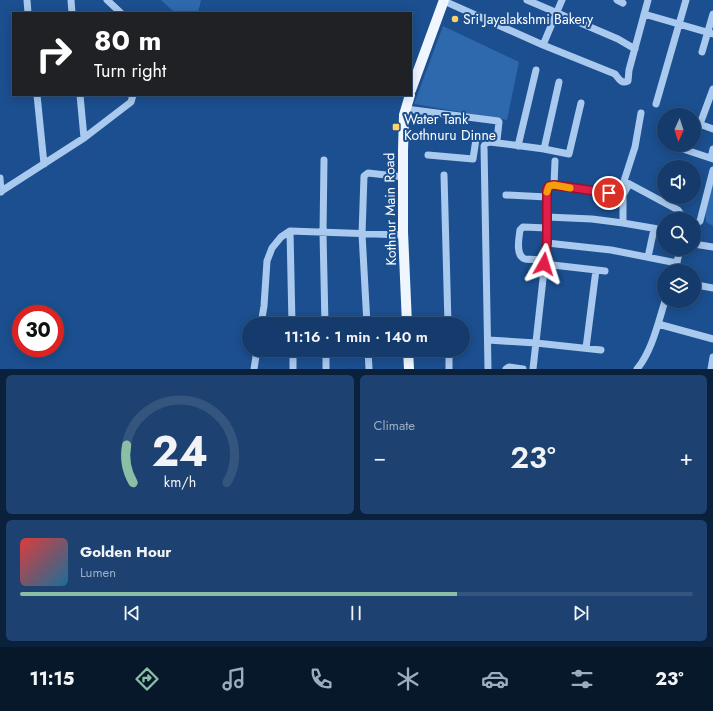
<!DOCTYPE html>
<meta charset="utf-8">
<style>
body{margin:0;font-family:Jost,sans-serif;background:#1d4271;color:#f1f3f6;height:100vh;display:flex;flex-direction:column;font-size:15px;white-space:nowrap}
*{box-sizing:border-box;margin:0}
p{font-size:13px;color:#9dadc1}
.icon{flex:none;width:22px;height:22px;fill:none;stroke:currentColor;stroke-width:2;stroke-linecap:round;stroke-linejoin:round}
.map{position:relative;height:369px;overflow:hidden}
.sheet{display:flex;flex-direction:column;gap:6px;padding:6px;background:#0b203b;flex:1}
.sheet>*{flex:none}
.guide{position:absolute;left:12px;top:12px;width:400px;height:84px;border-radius:0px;box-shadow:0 2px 10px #0003,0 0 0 1px #33557e;background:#202124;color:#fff;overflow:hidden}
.needle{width:26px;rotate:183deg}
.buttons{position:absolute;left:657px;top:108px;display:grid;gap:8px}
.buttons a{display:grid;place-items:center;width:44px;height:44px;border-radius:50%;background:#143b6b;box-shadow:0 2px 10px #0003,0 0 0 1px #33557e;font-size:20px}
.speed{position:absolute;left:12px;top:305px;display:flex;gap:8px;font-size:20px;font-weight:700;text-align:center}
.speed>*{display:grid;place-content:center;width:52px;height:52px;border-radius:50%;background:#143b6b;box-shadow:0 2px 10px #0003,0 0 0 1px #33557e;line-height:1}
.speed .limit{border:6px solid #d22;background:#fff;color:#111}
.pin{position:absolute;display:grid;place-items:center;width:34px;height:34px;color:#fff;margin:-17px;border:2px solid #fff;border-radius:50%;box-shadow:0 1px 4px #0007}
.me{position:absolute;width:44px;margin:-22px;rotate:6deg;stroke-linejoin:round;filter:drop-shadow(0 0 3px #0008)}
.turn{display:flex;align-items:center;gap:14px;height:84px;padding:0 16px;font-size:18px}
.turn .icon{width:52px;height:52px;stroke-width:2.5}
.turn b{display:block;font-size:28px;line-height:34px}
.big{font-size:30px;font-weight:600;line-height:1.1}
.sheet .widget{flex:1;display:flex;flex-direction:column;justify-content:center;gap:6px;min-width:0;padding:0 14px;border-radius:6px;background:#1d4271}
.sheet .dial{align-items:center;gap:0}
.dial svg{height:104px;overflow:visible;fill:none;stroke:#33557e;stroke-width:7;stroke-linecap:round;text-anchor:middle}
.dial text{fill:#f1f3f6;stroke:none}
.song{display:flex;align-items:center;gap:12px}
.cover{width:48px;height:48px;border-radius:6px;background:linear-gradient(135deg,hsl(0 70% 55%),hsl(200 70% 35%))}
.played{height:4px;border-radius:2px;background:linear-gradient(90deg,#8abfa5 65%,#33557e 65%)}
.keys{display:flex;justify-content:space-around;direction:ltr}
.heat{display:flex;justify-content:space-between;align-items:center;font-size:22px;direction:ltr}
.sheet .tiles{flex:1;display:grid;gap:6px;grid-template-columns:1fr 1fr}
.widget:last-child{grid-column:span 2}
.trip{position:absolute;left:242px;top:317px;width:228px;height:40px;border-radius:20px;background:#143b6b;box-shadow:0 2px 10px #0003,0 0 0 1px #33557e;font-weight:600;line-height:40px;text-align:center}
.menu{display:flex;height:64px;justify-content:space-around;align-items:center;background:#08182b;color:#9dadc1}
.menu .icon{width:28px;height:28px}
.menu .current{color:#8abfa5}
.menu b{font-size:18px;color:#f1f3f6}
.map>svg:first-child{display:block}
</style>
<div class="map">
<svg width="713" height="369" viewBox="0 0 713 369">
<rect width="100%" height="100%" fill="#1b4f8f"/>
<path fill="#2e69ad" d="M161,0H201L198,13H175Z
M443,26L519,62L507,120L414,104Z
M713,178V226L706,222L705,207Z"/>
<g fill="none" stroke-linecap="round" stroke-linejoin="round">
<path stroke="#a9c9ee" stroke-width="7" d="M27,0L28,13
M71,0L72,13
M107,0L121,13
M527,0L618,39L635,49
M617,0L623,3
M444,1L543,45L615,74C619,79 621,84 628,81L629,70L648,0
M644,14L713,34
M543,45L562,0
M702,52L713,14
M37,95L44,164
M80,95L84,138
M656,104L686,0
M406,109L498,121L499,122L497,140L478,138L476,139L473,159L428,155
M641,113L635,147L624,181L678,210L684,219
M694,122L713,129
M700,124L713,89
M518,146L536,70
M674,146L713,159
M544,149L559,82
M711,158L713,149
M324,160L323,233L325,324
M444,175L448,324
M0,178L1,192
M554,185L555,161
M0,192L84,138L131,102L133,95
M506,195L547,197
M547,217L592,219L623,223L664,230
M623,223V195L629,184
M694,225L700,221L713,170
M290,231L292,324
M547,243L611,250L677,263
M694,244L713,247
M648,257L654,229
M545,260C539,259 532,260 525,259C515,256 519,238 520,230L523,227L547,228
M544,264L605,271
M675,271L680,249
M697,285L713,288
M261,324L264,306L267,261L272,248L281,237L290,231L403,235
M367,324L362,234L364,176L368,173L404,177
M658,324L713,339
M488,340L536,343L601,350
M586,348L596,270
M293,350V369
M326,350V369
M368,350L369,369
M449,350V369
M254,369L257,350
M488,369L484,146L486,143L490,142L544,149L569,154L581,103
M506,369L509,367L523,369
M533,369L547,243V189L549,186L554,185L623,195
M637,369C652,351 658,323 665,301
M711,369L713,357"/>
<path stroke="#f0f6ff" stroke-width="10" d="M411,90L444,0
M407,324L403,232V151L404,115L410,95
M408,350L409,369"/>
</g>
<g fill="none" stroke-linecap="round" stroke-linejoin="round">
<g stroke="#92132f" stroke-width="10">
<path id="route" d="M544,264L547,243V189L549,186L554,185L609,193"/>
</g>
<use href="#route" stroke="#e11d48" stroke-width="7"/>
<path stroke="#f59e0b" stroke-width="7" d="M547,192L549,186L554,185L570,188"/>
</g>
<g fill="#ffd166" stroke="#1b4f8f" stroke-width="1.5">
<circle cx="455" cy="19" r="4"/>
<rect x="392" y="123" width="8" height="8" rx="2"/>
</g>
<g text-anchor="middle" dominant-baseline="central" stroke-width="4" stroke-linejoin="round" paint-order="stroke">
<g font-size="14" fill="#fff" stroke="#1b4f8f" text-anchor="start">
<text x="463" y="19">Sri Jayalakshmi Bakery</text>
<text x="404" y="119">Water Tank<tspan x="404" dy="16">Kothnuru Dinne</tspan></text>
</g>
<g font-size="14" fill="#fff" stroke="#1b4f8f">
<text transform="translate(390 209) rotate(-91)">Kothnur Main Road</text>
</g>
</g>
</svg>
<div class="buttons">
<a><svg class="needle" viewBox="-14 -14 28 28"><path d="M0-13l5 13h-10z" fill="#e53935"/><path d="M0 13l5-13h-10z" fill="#9dadc1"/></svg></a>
<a><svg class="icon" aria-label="sound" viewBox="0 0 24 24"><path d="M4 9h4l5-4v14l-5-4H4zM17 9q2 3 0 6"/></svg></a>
<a><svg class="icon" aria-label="search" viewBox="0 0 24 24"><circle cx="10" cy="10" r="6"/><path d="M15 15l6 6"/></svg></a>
<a><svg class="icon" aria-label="layers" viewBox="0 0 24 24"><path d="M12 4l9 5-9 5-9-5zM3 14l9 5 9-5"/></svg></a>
</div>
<div class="speed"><div class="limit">30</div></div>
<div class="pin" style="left:609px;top:193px;background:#d93025"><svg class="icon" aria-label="arrive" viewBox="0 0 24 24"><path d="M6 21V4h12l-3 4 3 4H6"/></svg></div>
<svg class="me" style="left:544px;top:264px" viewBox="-20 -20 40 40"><path d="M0-17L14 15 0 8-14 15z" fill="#e11d48" stroke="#fff" stroke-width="4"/></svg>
<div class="trip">11:16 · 1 min · 140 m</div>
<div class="guide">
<div class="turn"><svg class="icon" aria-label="right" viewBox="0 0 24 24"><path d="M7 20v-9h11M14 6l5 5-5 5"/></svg><div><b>80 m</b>Turn right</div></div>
</div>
</div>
<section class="sheet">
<div class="tiles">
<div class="widget dial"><svg viewBox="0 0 100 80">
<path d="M14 69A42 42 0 1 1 86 69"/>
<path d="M14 69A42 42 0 0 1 9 40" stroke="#8abfa5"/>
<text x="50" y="56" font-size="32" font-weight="700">24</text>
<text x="50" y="72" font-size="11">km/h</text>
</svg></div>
<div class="widget"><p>Climate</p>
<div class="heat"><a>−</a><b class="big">23°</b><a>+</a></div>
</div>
<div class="widget">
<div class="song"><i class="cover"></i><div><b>Golden Hour</b><p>Lumen</p></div></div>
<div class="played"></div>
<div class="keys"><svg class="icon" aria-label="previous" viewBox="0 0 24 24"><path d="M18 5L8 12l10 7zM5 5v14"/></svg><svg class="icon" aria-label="pause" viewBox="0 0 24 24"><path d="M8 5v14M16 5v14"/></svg><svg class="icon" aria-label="next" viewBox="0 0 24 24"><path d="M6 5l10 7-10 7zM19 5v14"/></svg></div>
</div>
</div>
</section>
<nav class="menu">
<b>11:15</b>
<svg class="icon current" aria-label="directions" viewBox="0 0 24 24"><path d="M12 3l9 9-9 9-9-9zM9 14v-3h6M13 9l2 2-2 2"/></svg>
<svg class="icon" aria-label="music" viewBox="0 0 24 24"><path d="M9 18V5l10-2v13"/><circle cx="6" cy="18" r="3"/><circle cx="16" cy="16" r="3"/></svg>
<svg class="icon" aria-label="phone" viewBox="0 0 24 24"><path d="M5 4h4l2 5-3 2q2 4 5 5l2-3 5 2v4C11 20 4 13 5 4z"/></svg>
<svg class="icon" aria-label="climate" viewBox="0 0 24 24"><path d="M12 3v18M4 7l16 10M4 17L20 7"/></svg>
<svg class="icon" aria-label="car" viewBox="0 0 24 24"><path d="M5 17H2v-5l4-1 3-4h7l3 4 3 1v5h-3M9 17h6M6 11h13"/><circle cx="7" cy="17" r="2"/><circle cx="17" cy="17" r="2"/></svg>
<svg class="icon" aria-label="filters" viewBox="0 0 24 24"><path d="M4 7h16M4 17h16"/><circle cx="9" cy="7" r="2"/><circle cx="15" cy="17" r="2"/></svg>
<b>23°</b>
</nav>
